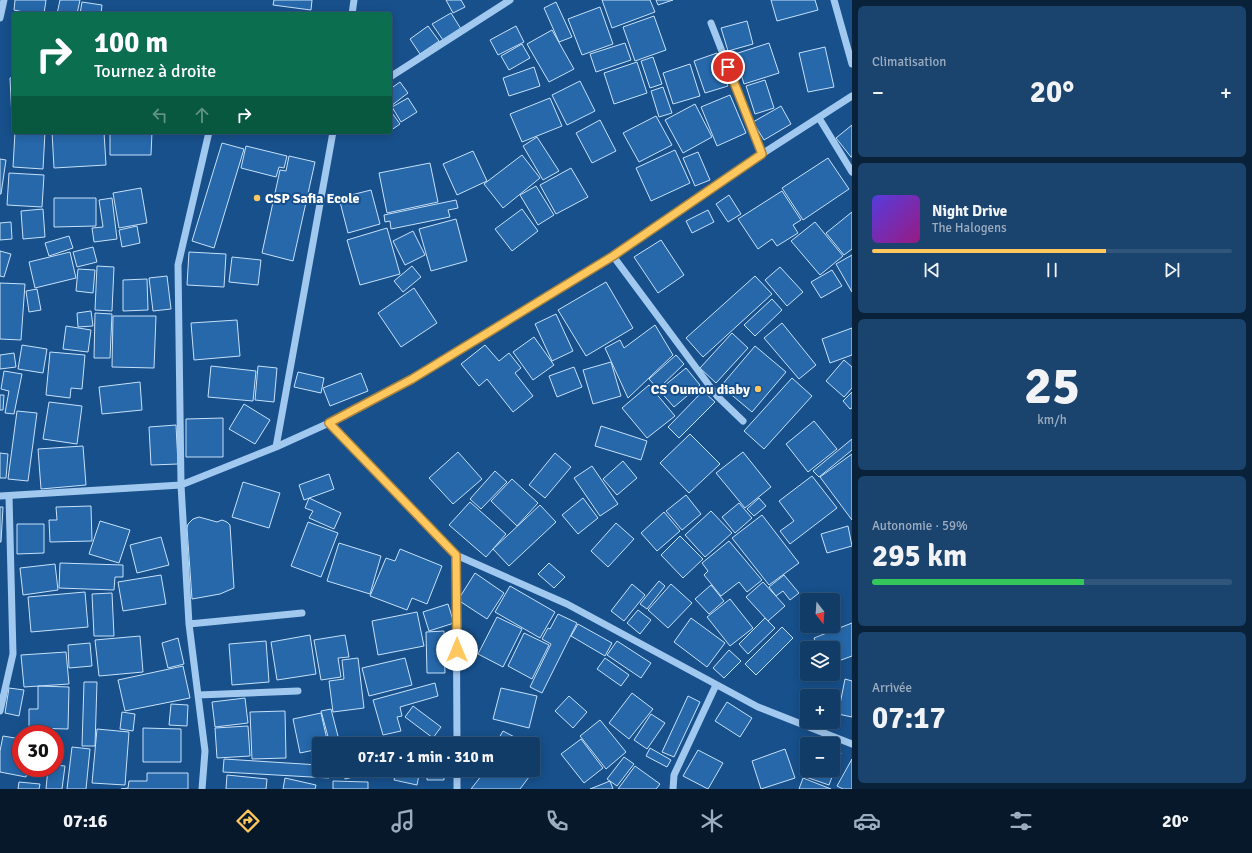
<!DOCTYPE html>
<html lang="fr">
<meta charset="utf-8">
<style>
body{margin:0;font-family:Signika,sans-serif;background:#1a436e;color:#f1f3f6;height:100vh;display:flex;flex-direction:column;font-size:15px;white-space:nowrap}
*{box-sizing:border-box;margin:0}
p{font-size:13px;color:#9cadc0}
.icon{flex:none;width:22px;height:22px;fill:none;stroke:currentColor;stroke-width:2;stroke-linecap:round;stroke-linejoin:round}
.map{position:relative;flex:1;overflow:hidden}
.side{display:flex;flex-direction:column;gap:6px;padding:6px;background:#092139;width:400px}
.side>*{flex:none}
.top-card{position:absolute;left:12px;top:12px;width:380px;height:122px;border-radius:4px;box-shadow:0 2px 10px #0003,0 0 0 1px #30567c;background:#0b6e4f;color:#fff;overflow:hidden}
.needle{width:26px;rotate:163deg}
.controls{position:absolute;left:800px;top:593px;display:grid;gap:8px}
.controls a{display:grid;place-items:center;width:40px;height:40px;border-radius:4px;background:#113c68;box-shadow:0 2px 10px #0003,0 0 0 1px #30567c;font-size:20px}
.speed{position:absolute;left:12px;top:725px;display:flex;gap:8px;font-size:20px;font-weight:700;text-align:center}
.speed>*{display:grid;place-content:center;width:52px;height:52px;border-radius:50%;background:#113c68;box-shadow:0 2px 10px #0003,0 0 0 1px #30567c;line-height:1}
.speed .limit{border:6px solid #d22;background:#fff;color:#111}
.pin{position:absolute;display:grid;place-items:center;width:34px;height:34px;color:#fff;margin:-17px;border:2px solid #fff;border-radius:50%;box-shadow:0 1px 4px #0007}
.me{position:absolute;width:44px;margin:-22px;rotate:0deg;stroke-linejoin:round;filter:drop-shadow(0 0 3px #0008)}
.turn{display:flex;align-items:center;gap:14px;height:84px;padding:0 16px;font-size:18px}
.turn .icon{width:52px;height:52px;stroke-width:2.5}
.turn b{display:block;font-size:28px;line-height:34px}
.lanes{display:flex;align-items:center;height:38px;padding:0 16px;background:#0003;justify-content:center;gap:20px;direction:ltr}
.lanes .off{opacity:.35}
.big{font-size:30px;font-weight:800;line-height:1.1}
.side .card{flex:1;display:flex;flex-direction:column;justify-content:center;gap:6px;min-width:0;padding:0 14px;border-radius:6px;background:#1a436e}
.side .dial{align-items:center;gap:0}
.dial b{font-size:52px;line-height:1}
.song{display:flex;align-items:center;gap:12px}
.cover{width:48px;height:48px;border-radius:6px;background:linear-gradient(135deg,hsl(250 70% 55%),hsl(310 70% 35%))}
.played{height:4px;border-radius:2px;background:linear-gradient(90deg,#ffc85f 65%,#30567c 65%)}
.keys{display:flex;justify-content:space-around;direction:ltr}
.heat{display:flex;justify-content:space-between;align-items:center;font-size:22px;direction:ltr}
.charge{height:6px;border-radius:3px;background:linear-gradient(90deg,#34c759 59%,#30567c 0)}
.trip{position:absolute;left:312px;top:737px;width:228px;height:40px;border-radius:4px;background:#113c68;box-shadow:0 2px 10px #0003,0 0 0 1px #30567c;font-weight:800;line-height:40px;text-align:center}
.menu{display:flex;height:64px;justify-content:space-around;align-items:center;background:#07182a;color:#9cadc0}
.menu .icon{width:28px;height:28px}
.menu .selected{color:#ffc85f}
.menu b{font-size:18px;color:#f1f3f6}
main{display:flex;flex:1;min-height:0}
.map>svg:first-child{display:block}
</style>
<main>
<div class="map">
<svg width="852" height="789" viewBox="0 0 852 789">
<rect width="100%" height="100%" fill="#17508b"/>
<path fill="#2668aa" stroke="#c7e1fa" d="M15,0H46L44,14H33L14,10Z
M60,0H80L77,14H57Z
M274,0H312L311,10L273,5Z
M446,0H461L465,7L453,13Z
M602,0H650L655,12L612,28Z
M656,0H673L658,5Z
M771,0H815L818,10L777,21Z
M82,2L102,5L101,14H80Z
M556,2L572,37L559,42L544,8Z
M600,7L613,44L582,55L568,19Z
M451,13L461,29L443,40L432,24Z
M654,16L666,50L635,61L623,27Z
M747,21L753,44L728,51L721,28Z
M428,26L439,41L420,54L410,39Z
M516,26L524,42L498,55L490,40Z
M552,30L574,69L549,82L527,44Z
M625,43L631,60L596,72L590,54Z
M769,43L779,73L744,84L735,54Z
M522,44L530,58L509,70L501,56Z
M825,47L834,87L808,92L799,53Z
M717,53L728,86L705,93L694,61Z
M653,57L662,84L650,88L641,61Z
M637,62L647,93L614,104L604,73Z
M690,64L700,96L673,104L663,73Z
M534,67L540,86L509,96L503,78Z
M14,77V118H12L10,78Z
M765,80L774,108L755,114L746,86Z
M580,81L595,111L567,125L552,95Z
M400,82L408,93L391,106L390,104V89Z
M663,87L672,113L659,117L651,91Z
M730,95L746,133L717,146L701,107Z
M408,98L417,112L401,122L392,107Z
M550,98L562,126L522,142L510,114Z
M695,104L712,137L683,153L665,120Z
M781,106L791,124L764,140L753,122Z
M390,110L400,124L390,131Z
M656,116L672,145L639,162L623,133Z
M600,120L616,151L592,163L576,133Z
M852,125V157H851L836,138Z
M15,132H45L43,169L13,167Z
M52,132H104L106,165L54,168Z
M110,132H152L151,155H110Z
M537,137L559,171L543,180L523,146Z
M222,143L244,149L214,248L192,241Z
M246,146L287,156L284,168L279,167L276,177L241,168Z
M675,150L690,183L651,201L636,168Z
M473,151L487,181L457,195L443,164Z
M698,152L710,180L695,186L683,158Z
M522,155L540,178L503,208L484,184Z
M289,156L315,162L293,261L262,253L280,170L286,171Z
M828,158L849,189L803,220L782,188Z
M0,159L6,160L1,194H0Z
M430,163L438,202L387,213L379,173Z
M571,168L588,197L556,214L540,185Z
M9,173L44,175L42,207L7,205Z
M536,186L554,215L538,225L520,195Z
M141,188L147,223L119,228L113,193Z
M371,190L380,224L348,233L339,198Z
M782,191L801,220L793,225L798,233L777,246L772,239L758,249L738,219Z
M729,195L741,214L728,222L716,204Z
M54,198H96V226L54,227Z
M112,198L117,239L94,242L92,228L103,227L99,200Z
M456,200L458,208L448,210L450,217L391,229L390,221L385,222L384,215Z
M43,209L45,237L23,239L21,211Z
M522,209L538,231L512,251L495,229Z
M708,210L714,222L692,233L686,221Z
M852,212V249L844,255L826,233Z
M456,219L467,261L431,271L419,229Z
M11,222L12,239L0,240V223Z
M815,222L843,256L820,275L791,241Z
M137,226L140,243L122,247L119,230Z
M387,228L400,274L360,285L347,240Z
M413,231L425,255L405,265L393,241Z
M69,236L73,248L49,256L45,243Z
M661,240L684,275L658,293L634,257Z
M93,247L97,262L77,267L73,252Z
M0,251L11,254L4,277L0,276Z
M70,252L76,278L35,288L29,262Z
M189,252L226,254L224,287L187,285Z
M852,255V292L836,264Z
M232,257L261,260L258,285L229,282Z
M97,266L114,267L112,311L95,310Z
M412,266L421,277L403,292L394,281Z
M780,267L803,292L787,306L765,280Z
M78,269L95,270L93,293L76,291Z
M832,270L842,286L821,298L811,282Z
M167,276L171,309L153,311L149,278Z
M755,276L772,294L703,357L686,338Z
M147,279L148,310L123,311V280Z
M606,282L633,328L586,356L558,310Z
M0,283L25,284L21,340L0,339Z
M414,288L437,323L401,347L378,313Z
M37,289L41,310L29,312L26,291Z
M772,299L782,310L755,336L744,325Z
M91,311L93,326L78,327L77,313Z
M95,313L112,314L110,358H94Z
M556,314L573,351L552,361L535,324Z
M113,316H156L154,368L112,367Z
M237,320L240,356L194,360L191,323Z
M782,323L816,365L799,379L764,338Z
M655,325L673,355L628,398L605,348L620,340L624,348Z
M66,326L91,330L88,352L63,349Z
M852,328V355L830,363L822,339Z
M732,333L748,348L716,383L700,368Z
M534,337L554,365L533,380L513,352Z
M22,345L47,349L43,373L18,369Z
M485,345L499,361L509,353L521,368L515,373L533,396L513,412L487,379L479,386L461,364Z
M755,346L786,372L752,412L721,386Z
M50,352L85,355L82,389L71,388L70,398L46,395Z
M14,353L16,367L0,369V355Z
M676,355L684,364L658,389L649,379Z
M844,360L852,367V388L844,397L826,381Z
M611,362L621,396L593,404L583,370Z
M211,366L256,371L253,401L208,397Z
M258,366L277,368L274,402L255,400Z
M574,367L582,387L557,397L549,376Z
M686,368L700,385L674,407L659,390Z
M4,371L22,374L14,414L5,413L9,391L1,389Z
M298,372L324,378L321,393L294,387Z
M361,373L368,391L330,406L323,388Z
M792,378L812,396L764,449L744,431Z
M140,382L142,410L102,414L99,387Z
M649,385L675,416L647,438L622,408Z
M703,391L715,402L679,438L668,427Z
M852,392V408L850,409L843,401Z
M0,395H4L3,410H0Z
M49,402L82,406L77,444L43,439Z
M244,404L270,420L255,444L229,429Z
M17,411L37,413L28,481L8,479Z
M223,418V457H186V419Z
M814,421L837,449L808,472L786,444Z
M176,425L178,464L151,465L149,427Z
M601,426L647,441L641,460L595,446Z
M690,434L720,464L689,493L660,463Z
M852,439V450L819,477L813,471Z
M83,446L86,485L41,489L38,449Z
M458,452L482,479L453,504L429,478Z
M743,452L771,487L745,508L716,473Z
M0,453L8,454L6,478H0Z
M555,453L571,467L545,498L529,485Z
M852,454V520L820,477Z
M623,461L637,478L617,495L603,479Z
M592,466L618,504L600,516L574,478Z
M495,471L507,482L481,509L470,499Z
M329,474L334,489L304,500L299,485Z
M812,476L837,508L790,544L780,531L794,521L779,501Z
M512,479L538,503L517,526L491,501Z
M243,482L280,493L269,528L232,517Z
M686,495L701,514L682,530L666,511Z
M309,498L341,513L334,529L309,518L313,511L305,508Z
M583,498L598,518L578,534L562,515Z
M759,498L766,506L754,516L747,509Z
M470,502L506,534L486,557L449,525Z
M739,503L752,518L735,533L722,517Z
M540,505L556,522L509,566L493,549Z
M91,506L92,541L50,542L49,520H57L56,507Z
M0,507H3L1,542H0Z
M711,511L732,533L705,557L685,535Z
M664,512L680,531L657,551L641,533Z
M762,515L799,563L769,585L732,538Z
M199,517L217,522L222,520L227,522L230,525L234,588L220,594L192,599L187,528L188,524L193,519Z
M100,521L130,530L119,563L89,554Z
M308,522L338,533L321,577L291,566Z
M616,523L634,539L608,567L591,551Z
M17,524H44V553L17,554Z
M848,526L852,546L827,553L821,534Z
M680,536L703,559L683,578L661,555Z
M161,537L169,565L137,573L130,545Z
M729,541L762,580L747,592L739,582L721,596L704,575L708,571L702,563Z
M339,543L381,556L370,594L327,581Z
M400,549L442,566L427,604L412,598L407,610L370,596L386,558L395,561Z
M60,563L123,565V577H115L114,590L59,588Z
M549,563L565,577L554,588L538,574Z
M55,564L58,590L23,595L20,568Z
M475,573L504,593L487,619L458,600Z
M161,575L166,604L123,611L118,582Z
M784,575L799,593L790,600L783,591L776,596L769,587Z
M659,581L665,586L647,609L640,604Z
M763,582L785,606L768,621L746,597Z
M632,584L645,595L624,621L611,611Z
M671,584L692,603L668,628L648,610Z
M711,585L724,601L709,614L695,599Z
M510,586L555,612L540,638L495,612Z
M85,592L88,627L31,632L28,597Z
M112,593L114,636H94L92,594Z
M730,599L753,628L730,646L707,617Z
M448,604L454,623L429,631L423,612Z
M638,610L651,620L640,634L627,623Z
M417,612L424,646L378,655L372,621Z
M558,614L577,623L542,693L530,687L551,644L542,639L548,628L550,629Z
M497,617L522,629L503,667L478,654Z
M691,618L725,643L707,667L674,642Z
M765,618L775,628L748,654L739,644Z
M852,623V656L833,663V648H818L814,638Z
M578,624L612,643L605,656L571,636Z
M782,627L793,638L756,675L745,664Z
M444,631L445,673H427L426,632Z
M524,633L549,645L532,679L508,666Z
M310,635L316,674L277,680L271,642Z
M345,635L349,657L338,658L341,677L321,680L314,640Z
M140,636L143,672L99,676L95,640Z
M178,638L184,664L168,668L162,643Z
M266,641L269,682L232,685L229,644Z
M617,641L651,663L641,678L607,655Z
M90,643L92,666L69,668L68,645Z
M729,650L741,661L724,678L713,668Z
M66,652L69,684L24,687L21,655Z
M358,658L364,708L333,712L329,681L344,679L342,660Z
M405,658L412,685L369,696L362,668Z
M605,658L629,675L621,686L597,669Z
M183,666L190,698L125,711L118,680Z
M845,679L852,681V717L838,714Z
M84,682H97L95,746H82Z
M435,683L438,696L400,707L402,716L397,717L401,731L383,735L373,700Z
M38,686L69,687L68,729L29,728V709H38Z
M9,688L24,690L19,716L5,713Z
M501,688L537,696L529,728L493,719Z
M632,693L653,709L629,739L609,723Z
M569,696L587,712L573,728L555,711Z
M688,696L700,702L674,757L662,752Z
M245,698L248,723L215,727L212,702Z
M727,702L752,718L740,737L715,721Z
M171,704L188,705L187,726L169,725Z
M413,706L441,727L433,738L405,717Z
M331,709L340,744H330L321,711Z
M285,711L286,758L252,759L250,712Z
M122,712L135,714L133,731L120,729Z
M321,713L328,744H319V749L300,753L293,719Z
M651,714L665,723L647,749L634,740Z
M600,720L626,752L606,769L580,736Z
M248,726L250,756L217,758L215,728Z
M143,728L181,729V762H143Z
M97,729L129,732L125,785L92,783Z
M503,731L528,744H498L496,743Z
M3,736L21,739V768H28L26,777L0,772V751Z
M374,739L375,744H352Z
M431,739L432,744H422L421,741Z
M581,739L603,768L584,783L561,754Z
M419,741V744H393V742Z
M72,747L90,749L86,789H67Z
M650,748L671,760L667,767L646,756Z
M785,749L795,778L761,789L752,761Z
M698,750L723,763L708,789L683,776Z
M833,750L841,753L829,785L800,775L807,755V770H833Z
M624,757L634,764L617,786L607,779Z
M224,759L319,765V770H329V778L223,772Z
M852,759V789H843L837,786Z
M55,765L65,766L62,789H46L48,768H55Z
M635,766L660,784L656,789H618Z
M343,770H377V771L345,779Z
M396,770H420L417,785L394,780Z
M427,770H444V780H427Z
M486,770H520L529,777L520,789H471Z
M147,773H188V789H121L128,788L129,781H147Z
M227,775L267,779L266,789H226Z
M285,778L316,785L315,789H283Z
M803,778L831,789H799Z
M333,781L368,782V789H333Z
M610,781L613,789H590Z
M19,782L40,784L39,789H18Z"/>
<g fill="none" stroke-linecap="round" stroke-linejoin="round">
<path stroke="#a1c8ee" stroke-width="7" d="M834,0L852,64
M352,14L354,0
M0,18L4,0
M711,23L762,154
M390,77L510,0
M819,118L852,172
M613,256L717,396L743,421
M329,423L456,555L567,604L758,707L852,744
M276,447L333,132
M0,496L181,485L276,447L329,423L413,379L613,256L762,154L852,96
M456,555L457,744
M189,624L302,613
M198,695L298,691
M0,711L13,654L9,496
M457,770V789
M202,789L205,751L189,624L181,485L178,265L209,132
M673,789L674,775L716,685"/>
</g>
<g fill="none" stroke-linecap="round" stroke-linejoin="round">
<g stroke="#a6823e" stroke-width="10">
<path id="route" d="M457,650L456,555L329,423L412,379L613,256L762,154L728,67"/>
</g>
<use href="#route" stroke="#ffc85f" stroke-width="7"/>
</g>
<g fill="#ffc85f" stroke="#17508b" stroke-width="1.5">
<circle cx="257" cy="198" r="4"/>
<circle cx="758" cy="389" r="4"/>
</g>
<g text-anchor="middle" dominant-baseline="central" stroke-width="4" stroke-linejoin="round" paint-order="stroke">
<g font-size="14" font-weight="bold" fill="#fff" stroke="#17508b" text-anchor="start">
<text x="265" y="198">CSP Safia Ecole</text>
<text x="750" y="389" text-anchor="end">CS Oumou diaby</text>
</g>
</g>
</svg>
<div class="controls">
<a><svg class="needle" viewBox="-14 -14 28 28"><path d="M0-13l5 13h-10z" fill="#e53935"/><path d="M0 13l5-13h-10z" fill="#9cadc0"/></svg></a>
<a><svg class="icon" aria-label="layers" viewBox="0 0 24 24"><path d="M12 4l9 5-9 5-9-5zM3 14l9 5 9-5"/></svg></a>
<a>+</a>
<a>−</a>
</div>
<div class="speed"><div class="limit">30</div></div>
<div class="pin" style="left:728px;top:67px;background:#d93025"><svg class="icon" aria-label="arrive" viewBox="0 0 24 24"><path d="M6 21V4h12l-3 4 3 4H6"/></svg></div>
<svg class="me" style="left:457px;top:650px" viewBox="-20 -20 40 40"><circle r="19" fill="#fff"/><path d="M0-13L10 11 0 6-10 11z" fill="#ffc85f"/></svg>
<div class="trip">07:17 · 1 min · 310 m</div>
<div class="top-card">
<div class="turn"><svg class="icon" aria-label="right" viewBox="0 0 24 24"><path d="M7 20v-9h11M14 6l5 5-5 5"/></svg><div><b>100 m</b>Tournez à droite</div></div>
<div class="lanes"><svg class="icon off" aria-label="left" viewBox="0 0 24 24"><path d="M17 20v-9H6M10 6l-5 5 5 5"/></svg><svg class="icon off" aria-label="ahead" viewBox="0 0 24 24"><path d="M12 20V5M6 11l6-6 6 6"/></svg><svg class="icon" aria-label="right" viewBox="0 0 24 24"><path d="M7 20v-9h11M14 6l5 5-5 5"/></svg></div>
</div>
</div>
<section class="side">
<div class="card"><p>Climatisation</p>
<div class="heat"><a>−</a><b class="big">20°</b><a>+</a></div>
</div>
<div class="card">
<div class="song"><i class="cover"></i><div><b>Night Drive</b><p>The Halogens</p></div></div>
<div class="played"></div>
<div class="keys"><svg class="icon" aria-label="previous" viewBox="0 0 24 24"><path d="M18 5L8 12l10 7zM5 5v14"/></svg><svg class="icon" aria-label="pause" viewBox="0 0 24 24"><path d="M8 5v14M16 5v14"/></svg><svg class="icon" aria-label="next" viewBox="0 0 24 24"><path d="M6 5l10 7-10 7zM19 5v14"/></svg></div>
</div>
<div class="card dial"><b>25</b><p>km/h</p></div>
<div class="card"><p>Autonomie · 59%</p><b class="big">295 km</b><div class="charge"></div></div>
<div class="card"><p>Arrivée</p><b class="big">07:17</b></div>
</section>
</main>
<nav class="menu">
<b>07:16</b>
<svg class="icon selected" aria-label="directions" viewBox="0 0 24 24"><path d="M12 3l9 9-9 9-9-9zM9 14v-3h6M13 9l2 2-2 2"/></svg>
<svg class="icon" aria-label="music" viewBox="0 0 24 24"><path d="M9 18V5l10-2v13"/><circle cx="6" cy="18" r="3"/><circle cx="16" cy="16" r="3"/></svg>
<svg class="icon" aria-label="phone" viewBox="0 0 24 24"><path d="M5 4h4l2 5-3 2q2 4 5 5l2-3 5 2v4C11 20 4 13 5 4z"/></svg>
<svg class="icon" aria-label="climate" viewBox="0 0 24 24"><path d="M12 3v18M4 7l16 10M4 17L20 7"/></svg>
<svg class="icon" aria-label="car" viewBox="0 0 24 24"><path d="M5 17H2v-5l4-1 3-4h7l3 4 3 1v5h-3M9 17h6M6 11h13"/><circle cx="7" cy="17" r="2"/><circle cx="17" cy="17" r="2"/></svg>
<svg class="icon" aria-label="filters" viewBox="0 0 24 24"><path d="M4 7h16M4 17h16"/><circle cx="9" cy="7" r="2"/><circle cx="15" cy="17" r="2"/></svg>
<b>20°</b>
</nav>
